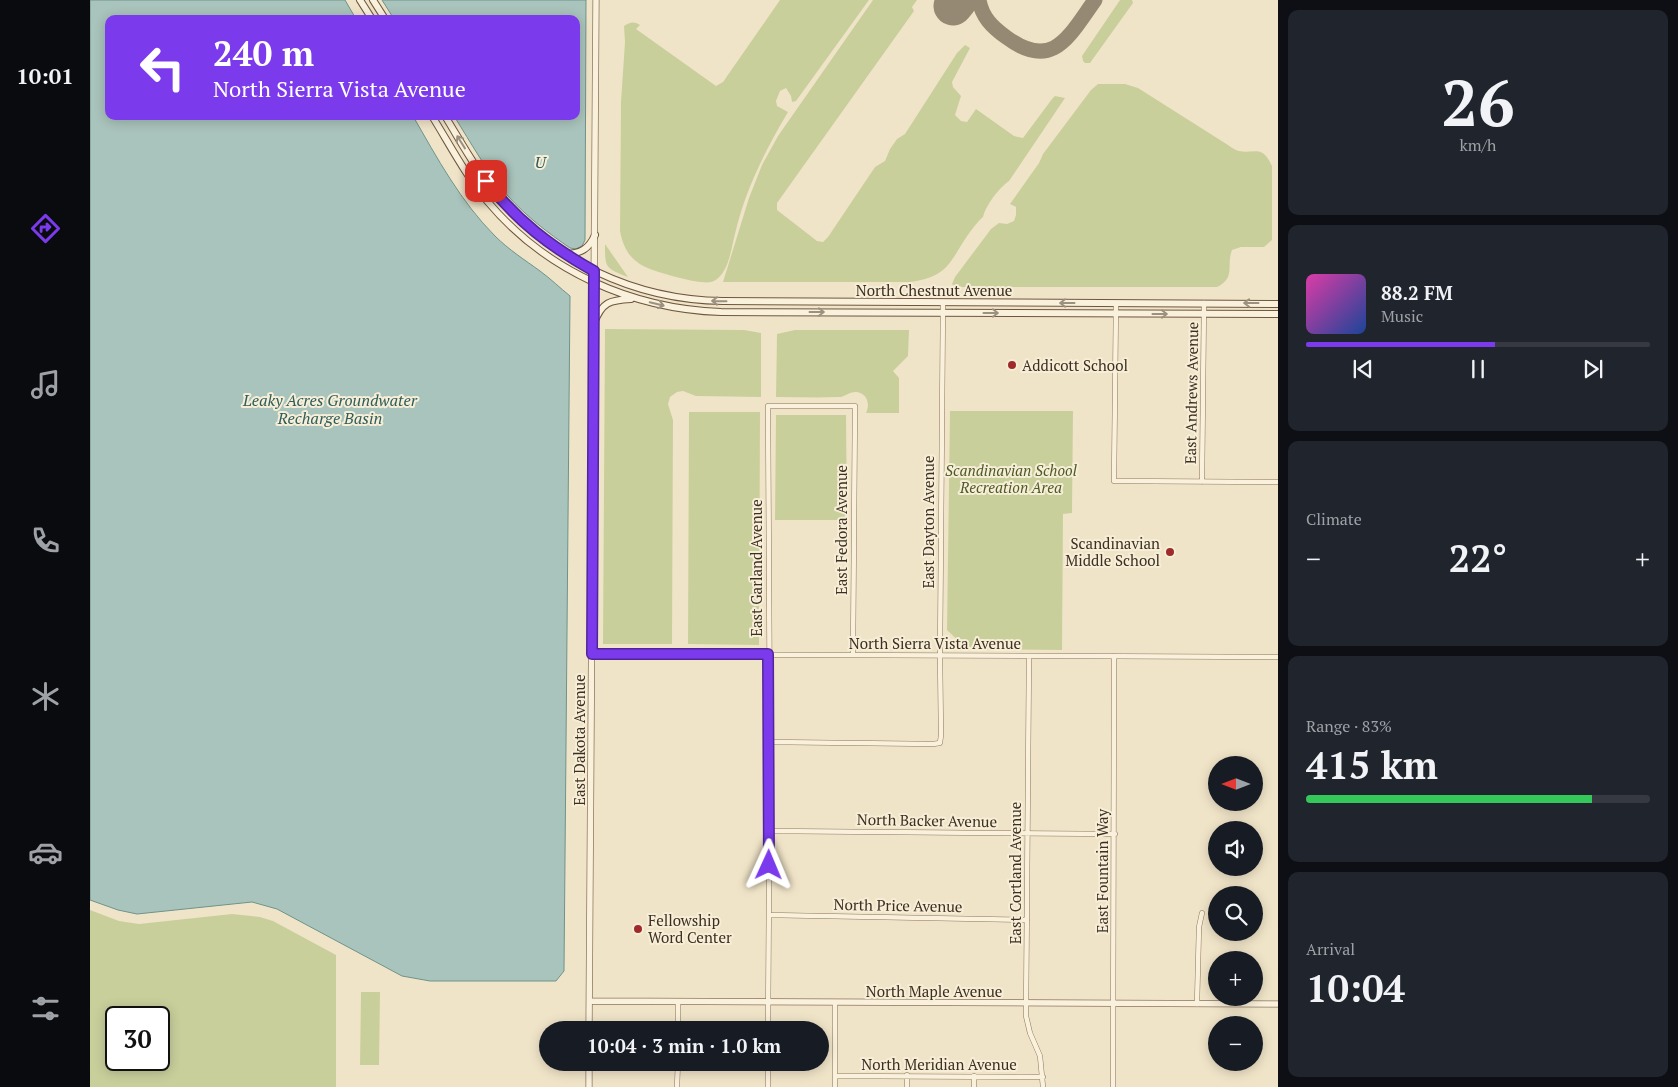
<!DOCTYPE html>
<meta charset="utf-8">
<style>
body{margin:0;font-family:"PT Serif",serif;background:#20242c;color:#f1f3f6;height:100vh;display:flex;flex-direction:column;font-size:19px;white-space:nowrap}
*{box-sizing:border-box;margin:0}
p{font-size:16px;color:#9ea1a6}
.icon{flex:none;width:28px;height:28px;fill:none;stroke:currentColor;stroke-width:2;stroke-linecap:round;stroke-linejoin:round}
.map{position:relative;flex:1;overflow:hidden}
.drawer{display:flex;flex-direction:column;gap:10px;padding:10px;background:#0d0f14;width:400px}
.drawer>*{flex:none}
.top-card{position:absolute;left:15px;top:15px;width:475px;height:105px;border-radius:10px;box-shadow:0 2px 12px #0003;background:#7c3aed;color:#fff;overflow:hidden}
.needle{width:32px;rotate:270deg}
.fabs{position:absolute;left:1118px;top:756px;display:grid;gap:10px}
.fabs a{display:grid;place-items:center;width:55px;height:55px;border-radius:50%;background:#171b24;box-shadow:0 2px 12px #0003;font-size:25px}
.speed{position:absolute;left:15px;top:1006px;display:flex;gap:10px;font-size:25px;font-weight:700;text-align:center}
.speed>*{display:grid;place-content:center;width:65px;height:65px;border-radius:50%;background:#171b24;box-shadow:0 2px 12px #0003;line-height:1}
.speed .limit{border:2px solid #111;border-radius:8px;background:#fff;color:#111}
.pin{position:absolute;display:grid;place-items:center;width:42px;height:42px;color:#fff;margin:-21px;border-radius:10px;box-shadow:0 2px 8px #0006}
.me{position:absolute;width:55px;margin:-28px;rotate:1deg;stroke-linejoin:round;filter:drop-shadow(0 0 4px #0008)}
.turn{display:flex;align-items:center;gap:18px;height:105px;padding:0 25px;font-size:22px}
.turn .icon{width:65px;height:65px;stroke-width:2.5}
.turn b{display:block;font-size:35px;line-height:42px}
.big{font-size:38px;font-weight:700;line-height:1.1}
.drawer .card{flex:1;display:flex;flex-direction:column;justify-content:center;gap:8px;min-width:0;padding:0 18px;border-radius:10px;background:#20242c}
.drawer .dial{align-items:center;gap:0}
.dial b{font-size:65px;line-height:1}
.song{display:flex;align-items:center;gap:15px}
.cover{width:60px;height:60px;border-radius:8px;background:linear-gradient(135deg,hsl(320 70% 55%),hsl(220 70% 35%))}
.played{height:5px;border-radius:2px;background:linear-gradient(90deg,#7c3aed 55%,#363941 55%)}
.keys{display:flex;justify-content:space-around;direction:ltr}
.heat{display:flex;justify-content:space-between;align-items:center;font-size:28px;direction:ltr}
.charge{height:8px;border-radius:4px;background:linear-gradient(90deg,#34c759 83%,#363941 0)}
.trip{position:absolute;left:449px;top:1021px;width:290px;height:50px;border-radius:25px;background:#171b24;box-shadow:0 2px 12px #0003;font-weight:700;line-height:50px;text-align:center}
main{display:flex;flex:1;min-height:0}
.dock{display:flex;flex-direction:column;width:90px;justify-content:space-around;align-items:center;background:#090b0e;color:#9ea1a6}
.dock .icon{width:35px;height:35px}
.dock .selected{color:#7c3aed}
.dock b{font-size:22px;color:#f1f3f6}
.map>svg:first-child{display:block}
</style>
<main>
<nav class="dock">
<b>10:01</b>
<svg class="icon selected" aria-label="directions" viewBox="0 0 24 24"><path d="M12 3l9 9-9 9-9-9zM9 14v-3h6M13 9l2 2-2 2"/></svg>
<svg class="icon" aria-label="music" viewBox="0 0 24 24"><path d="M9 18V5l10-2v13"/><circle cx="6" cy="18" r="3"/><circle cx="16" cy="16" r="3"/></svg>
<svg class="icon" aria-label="phone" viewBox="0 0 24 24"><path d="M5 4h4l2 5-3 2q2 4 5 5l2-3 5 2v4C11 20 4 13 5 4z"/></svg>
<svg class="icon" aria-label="climate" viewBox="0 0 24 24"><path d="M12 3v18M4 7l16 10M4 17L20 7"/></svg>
<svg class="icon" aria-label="car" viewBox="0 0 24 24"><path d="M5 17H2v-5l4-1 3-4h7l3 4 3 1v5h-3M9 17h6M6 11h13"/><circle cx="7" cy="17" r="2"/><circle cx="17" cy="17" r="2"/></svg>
<svg class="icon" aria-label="filters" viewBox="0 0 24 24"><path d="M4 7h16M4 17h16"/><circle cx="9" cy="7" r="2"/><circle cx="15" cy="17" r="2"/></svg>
</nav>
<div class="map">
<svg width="1188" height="1087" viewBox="0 0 1188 1087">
<rect width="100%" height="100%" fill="#f0e4c8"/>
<path fill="#c9cf9b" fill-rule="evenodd" d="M690,0H779L706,101L702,102L701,96L696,88L690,91L686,101L687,106L698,112C675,151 655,190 645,234C641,249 639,273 624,281C615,286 582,276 572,273C547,266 535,257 530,231L531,102L535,42L534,26C540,22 544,21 550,25L546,29L626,86L633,82Z
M783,0H827L822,7L824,11L687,203V210L727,241L733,242L738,237L785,167L795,161L800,149L807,139L815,134L867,53L875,45L880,48L862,82L863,87L871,96L865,115L871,121L877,122L886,109L924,136L933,138L962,99L965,96L975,98L919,181C908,189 896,205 893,217C888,221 884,227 880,232C859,261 861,276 820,282H633L659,198L672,165L688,136Z
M1030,0H1042L1043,3L1000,63H995L993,61L992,56Z
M1008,84H1035L1048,88L1138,145C1141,147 1145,150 1149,151C1165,154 1172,144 1182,166V240L1174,247H1151L1142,250C1136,266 1146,278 1127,287H866L862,284L865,277L901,229L909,223L917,224L924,221L926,215V207L920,204L949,163L953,154L1001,90Z
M515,244L538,277C515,268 515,268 515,244Z
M515,329L654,330L671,333V397L606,396L593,391L587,392L580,397L578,404L583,420L582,644H513Z
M705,330H819L818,356L803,371L809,378V413H776C780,405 778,394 767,392C760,391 755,397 749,397C728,398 707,397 686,397L687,334Z
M860,411H983L982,513L973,514L972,650L877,649L857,630Z
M599,412H670L669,645L598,644Z
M686,415H756L757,520H685Z
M0,910L29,921L49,924L142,914L170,917L183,921L246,955V1087H0ZM26,1018H69V1060H26Z
M271,992H290L289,1065H270Z"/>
<path fill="#a9c4bc" stroke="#6f938a" d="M0,0H255L266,19H19V116H323C347,158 371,202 405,236C419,250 435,260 450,271C461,279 470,288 480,296L474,971L466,981H340L312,976L187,909L162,902L47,914L28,910L0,900Z
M292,0H496L495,240L492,246L486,249L480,248C458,233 436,216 418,196C397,172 381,143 364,116H486V19H304Z"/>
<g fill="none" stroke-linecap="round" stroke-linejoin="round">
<path stroke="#968974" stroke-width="15" d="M889,0C892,17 902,27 916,37C963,72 979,36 1005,0"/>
<path stroke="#968974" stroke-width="39" d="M863,6L868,0"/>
<g stroke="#8d765c" stroke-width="5.5">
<path id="minor" d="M1026,303L1024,481L1188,482
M1112,482L1114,303
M502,654L1188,657
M939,656L936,1016L940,1033L950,1056L953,1087
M680,742L843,744L850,743L851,735L850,655L853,302
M680,831L1025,834
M679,915L937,920
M745,1003V1087
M1107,1004L1109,927L1112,913
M588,1030V1002
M678,1030L680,742L678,406H765L763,655
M817,1075V1087
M745,1076L953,1077
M884,1076V1087
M587,1087L588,1062
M678,1087V1062
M1023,1087L1024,656"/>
</g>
<g stroke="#8d765c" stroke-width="7">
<path id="tertiary" d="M500,1001L1188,1004
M499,1030L506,0
M499,1087V1062"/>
</g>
<g stroke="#6f573f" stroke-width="8">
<path id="secondary" d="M270,0L282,19
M283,0L295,19
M342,116C360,145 376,176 398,202C456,271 542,309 631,312L1188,314
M355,116C371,142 386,170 405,193C463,261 544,300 633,301L1188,304
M475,254C490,254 499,249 505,235
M504,323C512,302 520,300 541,299"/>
</g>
<use href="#minor" stroke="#faf1dc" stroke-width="4.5"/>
<use href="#tertiary" stroke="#faf1dc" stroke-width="5.5"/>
<use href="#secondary" stroke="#faf1dc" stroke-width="6"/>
</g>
<defs><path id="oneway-shaft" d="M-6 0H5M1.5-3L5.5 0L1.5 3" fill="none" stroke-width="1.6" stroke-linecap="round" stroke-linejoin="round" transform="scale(1.25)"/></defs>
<g stroke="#9c907e">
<use href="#oneway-shaft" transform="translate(371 142) rotate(-122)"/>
<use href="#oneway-shaft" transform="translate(629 301) rotate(-179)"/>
<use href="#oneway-shaft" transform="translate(977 303) rotate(-180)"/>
<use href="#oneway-shaft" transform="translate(1161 303) rotate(-180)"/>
<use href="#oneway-shaft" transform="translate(567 304) rotate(13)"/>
<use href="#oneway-shaft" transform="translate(727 312)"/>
<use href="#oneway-shaft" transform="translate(901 313)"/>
<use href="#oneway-shaft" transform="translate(1070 314)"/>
</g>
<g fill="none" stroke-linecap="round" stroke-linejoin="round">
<g stroke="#51269a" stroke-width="12">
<path id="route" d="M396,181C427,221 461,247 504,271L502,654H678L679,865"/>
</g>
<use href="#route" stroke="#7c3aed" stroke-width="9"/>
</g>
<g fill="#9e2a2b" stroke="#f7eed8" stroke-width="2">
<circle cx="922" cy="365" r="5"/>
<circle cx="1080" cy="552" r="5"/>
<circle cx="548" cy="929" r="5"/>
</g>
<g text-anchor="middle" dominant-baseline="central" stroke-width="4" stroke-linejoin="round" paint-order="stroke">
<g font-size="15" fill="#3d2e20" stroke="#f7eed8">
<text x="844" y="290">North Chestnut Avenue</text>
<text transform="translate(1101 393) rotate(-89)">East Andrews Avenue</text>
<text transform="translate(838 522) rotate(-90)">East Dayton Avenue</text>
<text transform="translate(751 530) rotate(-90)">East Fedora Avenue</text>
<text transform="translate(666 568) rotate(-90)">East Garland Avenue</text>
<text x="845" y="643">North Sierra Vista Avenue</text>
<text transform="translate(489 740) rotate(-90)">East Dakota Avenue</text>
<text transform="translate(837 820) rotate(1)">North Backer Avenue</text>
<text transform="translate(1012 871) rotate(-90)">East Fountain Way</text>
<text transform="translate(925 873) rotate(-90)">East Cortland Avenue</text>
<text transform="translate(808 905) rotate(1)">North Price Avenue</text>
<text x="844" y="991">North Maple Avenue</text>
<text x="849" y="1064">North Meridian Avenue</text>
</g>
<g font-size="15" fill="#3d2e20" stroke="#f7eed8" text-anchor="start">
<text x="932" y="365">Addicott School</text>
<text x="1070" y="543" text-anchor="end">Scandinavian<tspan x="1070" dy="17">Middle School</tspan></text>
<text x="558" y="920">Fellowship<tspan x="558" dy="17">Word Center</tspan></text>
</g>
<g font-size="15" font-style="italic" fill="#4d5a26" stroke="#f7eed8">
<text x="921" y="470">Scandinavian School<tspan x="921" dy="17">Recreation Area</tspan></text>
</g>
<g font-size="16" font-style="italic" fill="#2f5d5a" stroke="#f7eed8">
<text x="450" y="162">U</text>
<text x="240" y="400">Leaky Acres Groundwater<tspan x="240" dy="18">Recharge Basin</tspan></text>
</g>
</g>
</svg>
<div class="fabs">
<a><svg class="needle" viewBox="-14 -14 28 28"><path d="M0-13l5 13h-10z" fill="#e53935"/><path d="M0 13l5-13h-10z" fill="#9ea1a6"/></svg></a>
<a><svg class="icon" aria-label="sound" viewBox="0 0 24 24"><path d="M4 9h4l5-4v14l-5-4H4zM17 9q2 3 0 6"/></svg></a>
<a><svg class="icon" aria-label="search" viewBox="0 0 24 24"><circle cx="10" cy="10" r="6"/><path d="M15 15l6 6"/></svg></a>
<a>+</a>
<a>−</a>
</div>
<div class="speed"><div class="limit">30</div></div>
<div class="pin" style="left:396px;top:181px;background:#d93025"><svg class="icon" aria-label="arrive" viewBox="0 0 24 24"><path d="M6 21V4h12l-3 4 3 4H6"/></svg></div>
<svg class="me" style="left:679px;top:865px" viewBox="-20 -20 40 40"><path d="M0-17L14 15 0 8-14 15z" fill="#7c3aed" stroke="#fff" stroke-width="4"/></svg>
<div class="trip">10:04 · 3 min · 1.0 km</div>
<div class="top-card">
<div class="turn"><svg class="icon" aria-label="left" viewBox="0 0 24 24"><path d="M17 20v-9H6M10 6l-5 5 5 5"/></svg><div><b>240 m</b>North Sierra Vista Avenue</div></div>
</div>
</div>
<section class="drawer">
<div class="card dial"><b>26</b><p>km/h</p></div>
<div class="card">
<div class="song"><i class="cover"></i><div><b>88.2 FM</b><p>Music</p></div></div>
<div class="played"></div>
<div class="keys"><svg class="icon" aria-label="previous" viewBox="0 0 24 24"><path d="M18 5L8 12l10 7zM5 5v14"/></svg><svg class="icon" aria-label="pause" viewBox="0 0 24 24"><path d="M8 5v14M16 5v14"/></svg><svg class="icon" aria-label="next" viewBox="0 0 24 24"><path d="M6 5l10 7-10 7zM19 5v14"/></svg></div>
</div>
<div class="card"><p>Climate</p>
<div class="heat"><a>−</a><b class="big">22°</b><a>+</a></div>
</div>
<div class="card"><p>Range · 83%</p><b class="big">415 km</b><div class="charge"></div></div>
<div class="card"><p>Arrival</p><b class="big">10:04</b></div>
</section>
</main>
